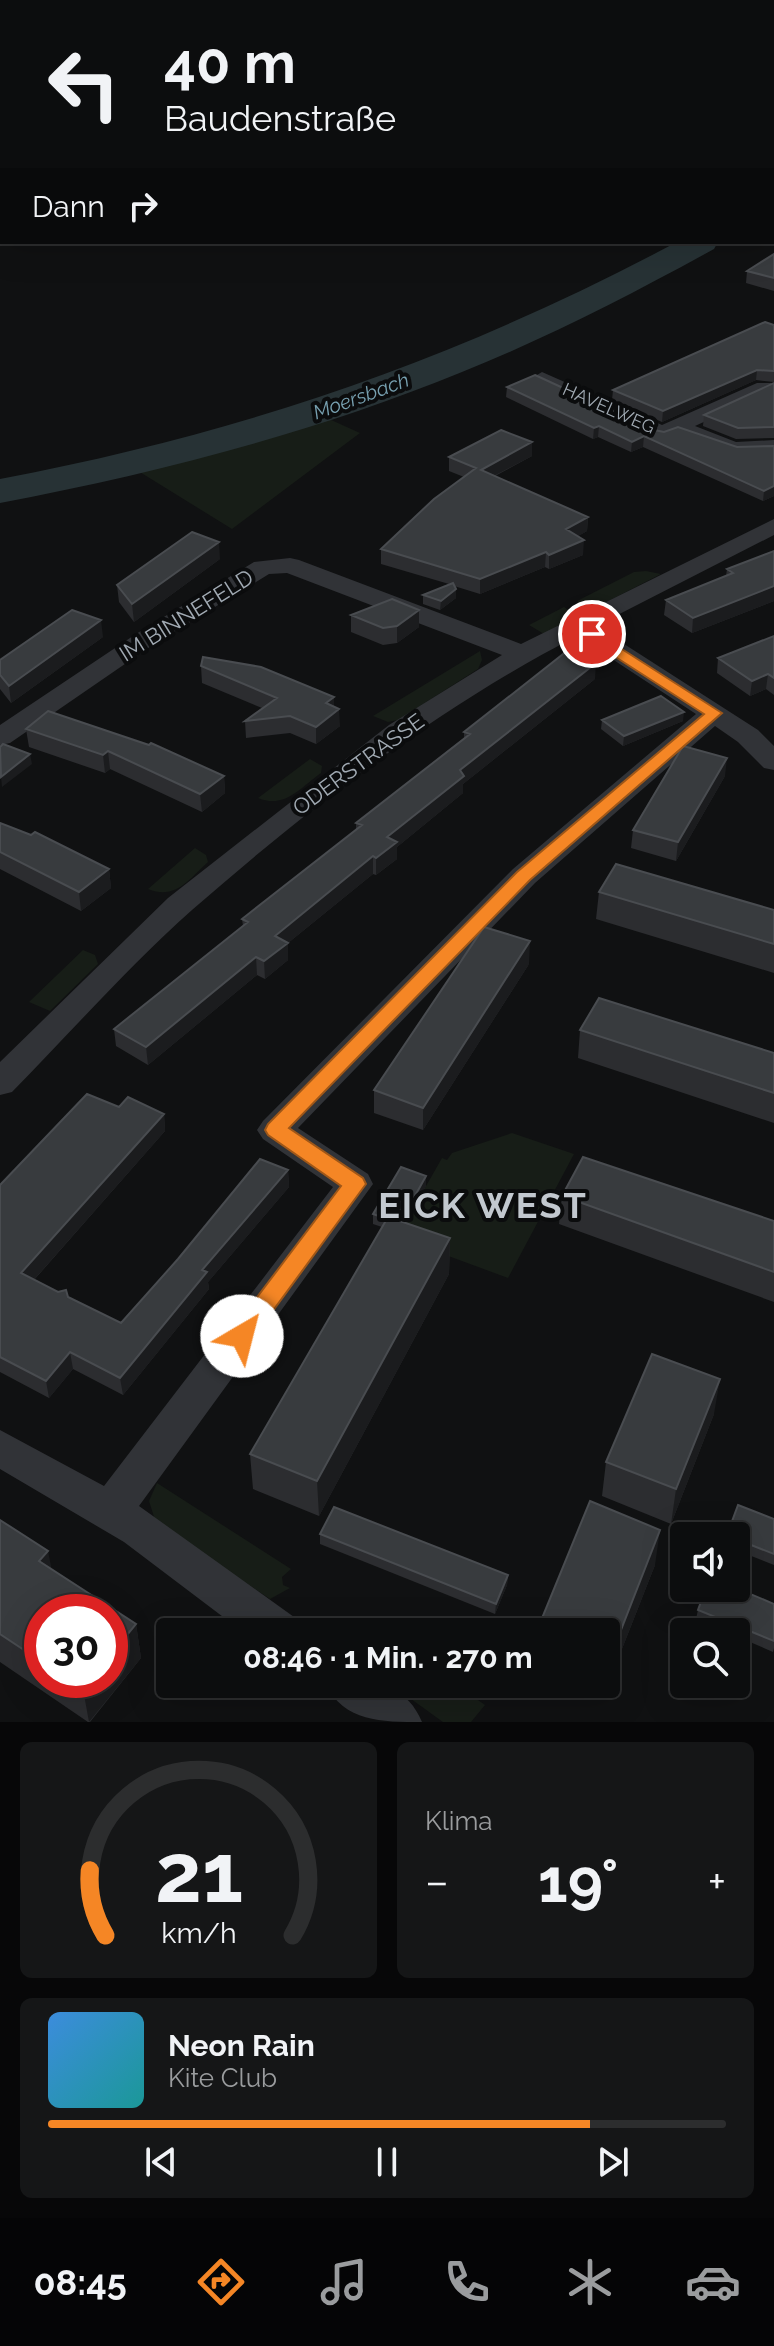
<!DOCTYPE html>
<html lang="de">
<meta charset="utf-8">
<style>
body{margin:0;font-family:Raleway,sans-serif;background:#151617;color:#f1f3f6;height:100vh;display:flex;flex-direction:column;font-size:30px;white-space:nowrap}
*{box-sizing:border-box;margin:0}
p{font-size:26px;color:#9a9c9e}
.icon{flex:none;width:44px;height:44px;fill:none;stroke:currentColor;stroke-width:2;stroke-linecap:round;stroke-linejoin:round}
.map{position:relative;height:1722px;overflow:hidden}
.details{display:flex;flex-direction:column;gap:20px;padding:20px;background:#070708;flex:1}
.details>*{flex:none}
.guide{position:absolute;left:0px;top:0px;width:774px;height:244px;box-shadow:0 8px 32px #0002,0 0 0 2px #2c2d2e;background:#0c0d0e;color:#f1f3f6;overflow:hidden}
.tools{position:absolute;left:670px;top:1522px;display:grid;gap:16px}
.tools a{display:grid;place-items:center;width:80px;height:80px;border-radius:8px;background:#0c0d0e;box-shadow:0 8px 32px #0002,0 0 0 2px #2c2d2e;font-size:40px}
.speed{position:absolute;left:24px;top:1594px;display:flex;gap:16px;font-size:40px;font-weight:700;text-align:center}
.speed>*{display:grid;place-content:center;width:104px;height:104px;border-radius:50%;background:#0c0d0e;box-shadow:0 8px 32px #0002,0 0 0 2px #2c2d2e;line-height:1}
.speed .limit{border:12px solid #d22;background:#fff;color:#111}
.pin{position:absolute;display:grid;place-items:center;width:68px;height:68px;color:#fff;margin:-34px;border:4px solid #fff;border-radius:50%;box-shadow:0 2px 8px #0007}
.me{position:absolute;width:88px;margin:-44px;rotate:37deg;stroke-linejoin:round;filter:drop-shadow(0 0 6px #0008)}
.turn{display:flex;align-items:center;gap:28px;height:168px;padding:0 32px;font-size:36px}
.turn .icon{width:104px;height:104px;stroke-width:2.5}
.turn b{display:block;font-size:56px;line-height:68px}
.then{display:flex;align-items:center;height:76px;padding:0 32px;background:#0003;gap:16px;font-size:30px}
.big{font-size:60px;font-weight:700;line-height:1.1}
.details .widget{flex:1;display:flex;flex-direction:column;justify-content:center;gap:12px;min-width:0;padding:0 28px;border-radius:12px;background:#151617}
.details .dial{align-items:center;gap:0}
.dial svg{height:208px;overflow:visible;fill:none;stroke:#2c2d2e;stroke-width:7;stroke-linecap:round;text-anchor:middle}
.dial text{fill:#f1f3f6;stroke:none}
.song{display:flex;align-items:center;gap:24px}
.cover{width:96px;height:96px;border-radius:12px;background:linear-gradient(135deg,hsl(210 70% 55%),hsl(180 70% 35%))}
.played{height:8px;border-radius:4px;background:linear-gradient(90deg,#f58625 80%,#2c2d2e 80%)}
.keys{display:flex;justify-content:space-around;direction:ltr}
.heat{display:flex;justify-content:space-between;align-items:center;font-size:44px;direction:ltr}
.details .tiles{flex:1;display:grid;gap:20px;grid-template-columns:1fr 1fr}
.widget:last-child{grid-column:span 2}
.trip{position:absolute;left:156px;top:1618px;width:464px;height:80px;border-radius:8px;background:#0c0d0e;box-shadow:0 8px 32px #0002,0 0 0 2px #2c2d2e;font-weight:700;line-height:80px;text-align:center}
.menu{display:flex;height:128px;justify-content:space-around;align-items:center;background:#050506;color:#9a9c9e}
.menu .icon{width:56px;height:56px}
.menu .on{color:#f58625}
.menu b{font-size:36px;color:#f1f3f6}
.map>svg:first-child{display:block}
</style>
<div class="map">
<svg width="774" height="1722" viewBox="0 0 774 1722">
<rect width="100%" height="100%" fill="#101112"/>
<path fill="#171d17" d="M318,414L360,433L232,529L122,461Z
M646,571L661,574L544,634L529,625L564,607L570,611L582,605L577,601L634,572Z
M480,651L482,660L478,669L398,720L388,722L373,716Z
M310,759L322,766L321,773C300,788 285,809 258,798Z
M195,848L206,855L208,862C188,880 176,900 148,889Z
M83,950L95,955L98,964L50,1011L29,1002Z
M512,1133L574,1154L508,1278L397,1237L442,1158L447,1160L452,1153Z
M157,1483L291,1569L282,1577L283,1585L290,1588L270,1599L156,1523L149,1501Z
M417,1684H455L485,1705L471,1722H443L411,1699Z"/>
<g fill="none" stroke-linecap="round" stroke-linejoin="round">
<path fill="#273235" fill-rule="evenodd" d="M772,20L774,21V37L772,36Z
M677,242H718L714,249C632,294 549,337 462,372C313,433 158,473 0,503V479C247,432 455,360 677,242Z"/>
<path fill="#313337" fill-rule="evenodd" d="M542,372L662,425L757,383H771L774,386L771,391L695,426L736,442L774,440V454L736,455L677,434L662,440L654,438L535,382L532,378Z
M774,519V535L596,626L758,730L774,746V770L764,768L738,742L715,726L535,883L298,1128L368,1174L373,1184L139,1506L294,1617L300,1632H243L124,1542L0,1469V1430L104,1486L333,1187L263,1139L257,1130L263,1121L513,869L696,714L577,636C437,708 310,807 192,910C130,965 70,1033 12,1092L0,1095V1062L168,898L389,725L502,655L287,573L269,574L154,644L10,743L0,745V725L136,634L254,562L290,558L299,560L521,644Z
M325,1684C366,1684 403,1677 422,1722C381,1722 345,1722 325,1684Z"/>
<path fill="#3f4347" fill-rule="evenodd" d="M0,37H2V49H0Z
M772,38H774V50H772Z"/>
</g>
<path fill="#2c2d30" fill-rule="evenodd" d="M774,254V291L746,283L747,271Z
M774,325V382L756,380L662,422L612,400L613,390Z
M774,383V438L736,439L703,426L704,415Z
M507,387L654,430L737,447L774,446V496L763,501L643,447L631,452L598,437L593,439L506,397Z
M532,456L495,476L588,517L587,531L578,536L583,555L549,569L545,567L480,594L454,586L456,598L440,610L423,604V595L449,584L381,564V549L464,477L449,471V457Z
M774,548V601L692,633L664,615L666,600L726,576L727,569L774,551Z
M220,559L134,622L119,602L117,585Z
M351,615L419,627L397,643L383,645L351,632Z
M774,636V695L766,689L750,696L717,673L718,658Z
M103,637L11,703L0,689V660Z
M201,666L334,697V707L340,726L316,744L290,733L246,738L245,721L262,708L202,683Z
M595,679L463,784V793L397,847V859L376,875L373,874L288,943V960L265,979L257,975L148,1065L116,1046L114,1029L243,926L242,919L356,830V823L464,738V732Z
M602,720L683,721L623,746L601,729Z
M26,729L224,776L225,793L202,812L110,769L105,773L29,747Z
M725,776L676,861L631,848L633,830Z
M0,823L109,869L111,888L81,911L0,869Z
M599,892L774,910V973L596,919Z
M529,964L423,1130L374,1113V1090Z
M580,1030L774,1053V1123L578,1058Z
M119,1107L164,1114L165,1131L34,1280L121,1323L288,1170L289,1187L208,1282L209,1289L123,1395L73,1369L49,1398L0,1372V1185Z
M426,1186L405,1223L450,1238L449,1274L319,1516L253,1489L250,1454L382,1227L373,1224V1214Z
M562,1196L774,1221V1302L559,1224Z
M714,1414L671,1524L602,1496L606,1462Z
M738,1505L774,1519V1565L736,1550V1536H726Z
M0,1520L52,1570L136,1624L141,1658L90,1722H88L0,1662ZM42,1612L110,1680H42Z
M320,1534L508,1575L507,1585L495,1614L320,1544Z
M655,1565L605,1692L587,1684H606V1632H538V1628Z
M774,1604V1648L773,1652L736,1636V1632H726L696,1619L698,1610Z"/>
<path fill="#1b1c1e" d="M757,370L756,380L662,422L663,411Z
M599,426L598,437L593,439L594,428Z
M644,436L643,447L631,452L632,442Z
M532,442V456L480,483L481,470Z
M774,486V496L763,501L764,491Z
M588,517L587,531L565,544L566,529Z
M584,540L583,555L549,569V555Z
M219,542L220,559L134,622L132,604Z
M546,552L545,567L480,594V579Z
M774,586V601L692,633L693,618Z
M456,589V598L440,610L441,601Z
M419,610V627L397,643V626Z
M101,620L103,637L11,703L9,686Z
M596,663L595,679L463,784V793L397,847V859L376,875V858L387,837L460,770Z
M768,674L766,689L750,696L752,681Z
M334,697V713L339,709L340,726L316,744V727L326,703Z
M684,712L683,721L623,746L624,736Z
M108,751L110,769L105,773L103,755Z
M30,754L32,764L2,787L1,777Z
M727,758L725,776L676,861L678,842Z
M224,776L225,793L202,812L200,794Z
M373,856V874L288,943V960L265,979L264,961L275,936Z
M109,869L111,888L81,911L79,892Z
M530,941L529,964L423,1130V1108Z
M256,957L257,975L148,1065L146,1047Z
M164,1114L165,1131L24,1291L21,1273Z
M288,1170L289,1187L208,1282L209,1289L123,1395L120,1378L202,1270Z
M426,1176V1186L399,1233V1223Z
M450,1238L449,1274L319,1516L317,1481Z
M70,1352L73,1369L49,1398L46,1381Z
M720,1379L714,1414L671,1524L676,1489Z
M660,1530L655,1565L605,1692L610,1658Z
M48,1551L55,1586L39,1561Z
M508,1575L507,1585L495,1614L496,1604Z
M136,1624L141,1658L89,1722L83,1689L91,1680H110V1656Z"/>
<path fill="#383b3e" stroke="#494c50" stroke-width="2" d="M774,254V278L747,271Z
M765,322L774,325V371L757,370L663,411L613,390Z
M535,375L654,430L664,432L678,427L737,447L774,446V486L764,491L644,436L632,442L599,426L594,428L507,387Z
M774,383V427L738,428L704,415Z
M501,430L532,442L481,470L588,517L566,529L584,540L549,555L546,552L480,579L381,549L434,499L476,468L449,457Z
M192,532L219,542L132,604L117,585Z
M774,551V586L693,618L666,600L733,573L727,569Z
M453,583L456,589L441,601L423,595Z
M392,599L419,610L397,626L383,628L351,615Z
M72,610L101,620L9,686L0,675V660Z
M774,636V678L768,674L752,681L718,658Z
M567,651L596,663L460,770L464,776L387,837L397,842L376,858L373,856L275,936L288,943L264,961L256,957L146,1047L114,1029L248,922L242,919L362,825L356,823L470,734L464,732Z
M203,657L261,667L334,697L326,703L339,709L316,727L290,716L245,721L277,698L201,666Z
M661,696L684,712L624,736L602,720Z
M48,711L149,745L151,743L224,776L200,794L108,751L103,755L26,729Z
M3,744L30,754L1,777L0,747Z
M683,746L727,758L678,842L633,830Z
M0,823L31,835L35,832L109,869L79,892L0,852Z
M616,864L774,910V944L599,892Z
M484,927L530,941L423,1108L374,1090Z
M599,998L774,1053V1093L580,1030Z
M87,1094L119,1107L128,1097L164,1114L21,1273L58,1292L66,1290L68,1297L121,1323L178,1259L260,1159L288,1170L202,1270L207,1272L120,1378L70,1352L46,1381L0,1357V1185Z
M583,1157L774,1221V1272L562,1196Z
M401,1167L426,1176L401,1221L388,1217L387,1219L373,1214Z
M388,1217L450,1238L317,1481L250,1454Z
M652,1354L720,1379L676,1489L606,1462Z
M590,1501L660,1530L610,1658L606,1656V1632H548L538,1628Z
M738,1505L774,1519V1554L736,1539V1536L727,1535Z
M334,1507L508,1575L496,1604L320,1534Z
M0,1520L48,1551L39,1561L136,1624L110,1656V1612H42V1662L0,1634Z
M706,1588H736L774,1604V1641L698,1610Z
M69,1680H91L83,1689Z"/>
<path fill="#f58625" stroke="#9f5718" stroke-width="2" d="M592,630L722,713L530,880L289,1128L363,1178L366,1184L250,1342L242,1345L233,1342L230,1336L233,1329L341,1186L268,1135L265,1130L268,1124L517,872L704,714L586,638V631Z"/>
<g text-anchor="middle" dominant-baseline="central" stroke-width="8" stroke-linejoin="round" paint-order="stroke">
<g font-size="18" fill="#a1aab3" stroke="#0b0c0d">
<text transform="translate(609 408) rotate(24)">HAVELWEG</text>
</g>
<g font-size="20" font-style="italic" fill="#77a0b0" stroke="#0b0c0d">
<text transform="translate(361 396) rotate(-20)">Moersbach</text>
</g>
<g font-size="22" fill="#a1aab3" stroke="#0b0c0d">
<text transform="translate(186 615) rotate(-32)">IM BINNEFELD</text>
<text transform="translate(358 764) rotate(-36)">ODERSTRASSE</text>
</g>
<g font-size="36" font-weight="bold" letter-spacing="2" fill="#c2c8cf" stroke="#0b0c0d">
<text x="483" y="1205">EICK WEST</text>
</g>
</g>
</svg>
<div class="tools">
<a><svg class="icon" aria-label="sound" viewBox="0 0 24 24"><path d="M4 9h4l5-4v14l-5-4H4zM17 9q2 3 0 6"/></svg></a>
<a><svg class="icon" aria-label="search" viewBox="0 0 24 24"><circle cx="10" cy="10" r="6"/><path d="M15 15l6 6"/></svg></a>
</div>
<div class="speed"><div class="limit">30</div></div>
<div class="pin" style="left:592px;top:634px;background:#d93025"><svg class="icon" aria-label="arrive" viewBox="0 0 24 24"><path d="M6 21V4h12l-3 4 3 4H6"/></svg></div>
<svg class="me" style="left:242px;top:1336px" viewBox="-20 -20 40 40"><circle r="19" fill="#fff"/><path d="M0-13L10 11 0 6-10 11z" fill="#f58625"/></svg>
<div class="trip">08:46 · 1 Min. · 270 m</div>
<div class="guide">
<div class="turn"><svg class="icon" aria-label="left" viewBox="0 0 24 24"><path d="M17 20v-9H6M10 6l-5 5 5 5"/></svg><div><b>40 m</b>Baudenstraße</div></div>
<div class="then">Dann<svg class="icon" aria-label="right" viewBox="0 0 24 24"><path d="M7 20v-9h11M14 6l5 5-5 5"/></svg></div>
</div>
</div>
<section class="details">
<div class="tiles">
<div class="widget dial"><svg viewBox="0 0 100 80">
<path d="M14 69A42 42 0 1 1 86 69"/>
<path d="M14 69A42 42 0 0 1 8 44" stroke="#f58625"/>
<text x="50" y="56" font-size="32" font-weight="700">21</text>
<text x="50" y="72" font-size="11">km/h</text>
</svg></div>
<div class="widget"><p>Klima</p>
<div class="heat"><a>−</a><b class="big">19°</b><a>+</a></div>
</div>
<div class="widget">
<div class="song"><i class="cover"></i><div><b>Neon Rain</b><p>Kite Club</p></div></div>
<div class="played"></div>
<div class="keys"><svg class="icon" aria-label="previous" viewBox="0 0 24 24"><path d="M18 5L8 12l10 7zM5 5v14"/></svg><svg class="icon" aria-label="pause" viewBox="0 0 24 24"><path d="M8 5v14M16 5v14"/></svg><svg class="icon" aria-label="next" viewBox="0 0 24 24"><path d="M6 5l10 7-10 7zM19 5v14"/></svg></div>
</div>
</div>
</section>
<nav class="menu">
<b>08:45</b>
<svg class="icon on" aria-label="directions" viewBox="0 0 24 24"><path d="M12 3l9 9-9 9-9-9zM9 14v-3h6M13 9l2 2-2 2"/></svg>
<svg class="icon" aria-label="music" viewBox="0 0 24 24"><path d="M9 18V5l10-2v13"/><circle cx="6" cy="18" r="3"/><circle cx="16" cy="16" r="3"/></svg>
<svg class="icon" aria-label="phone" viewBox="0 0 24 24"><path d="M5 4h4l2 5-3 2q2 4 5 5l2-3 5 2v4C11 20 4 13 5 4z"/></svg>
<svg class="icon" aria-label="climate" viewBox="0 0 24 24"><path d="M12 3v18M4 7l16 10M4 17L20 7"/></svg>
<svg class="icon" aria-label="car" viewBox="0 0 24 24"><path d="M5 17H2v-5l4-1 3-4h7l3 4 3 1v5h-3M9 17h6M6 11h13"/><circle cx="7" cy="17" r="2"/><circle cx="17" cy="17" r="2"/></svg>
</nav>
